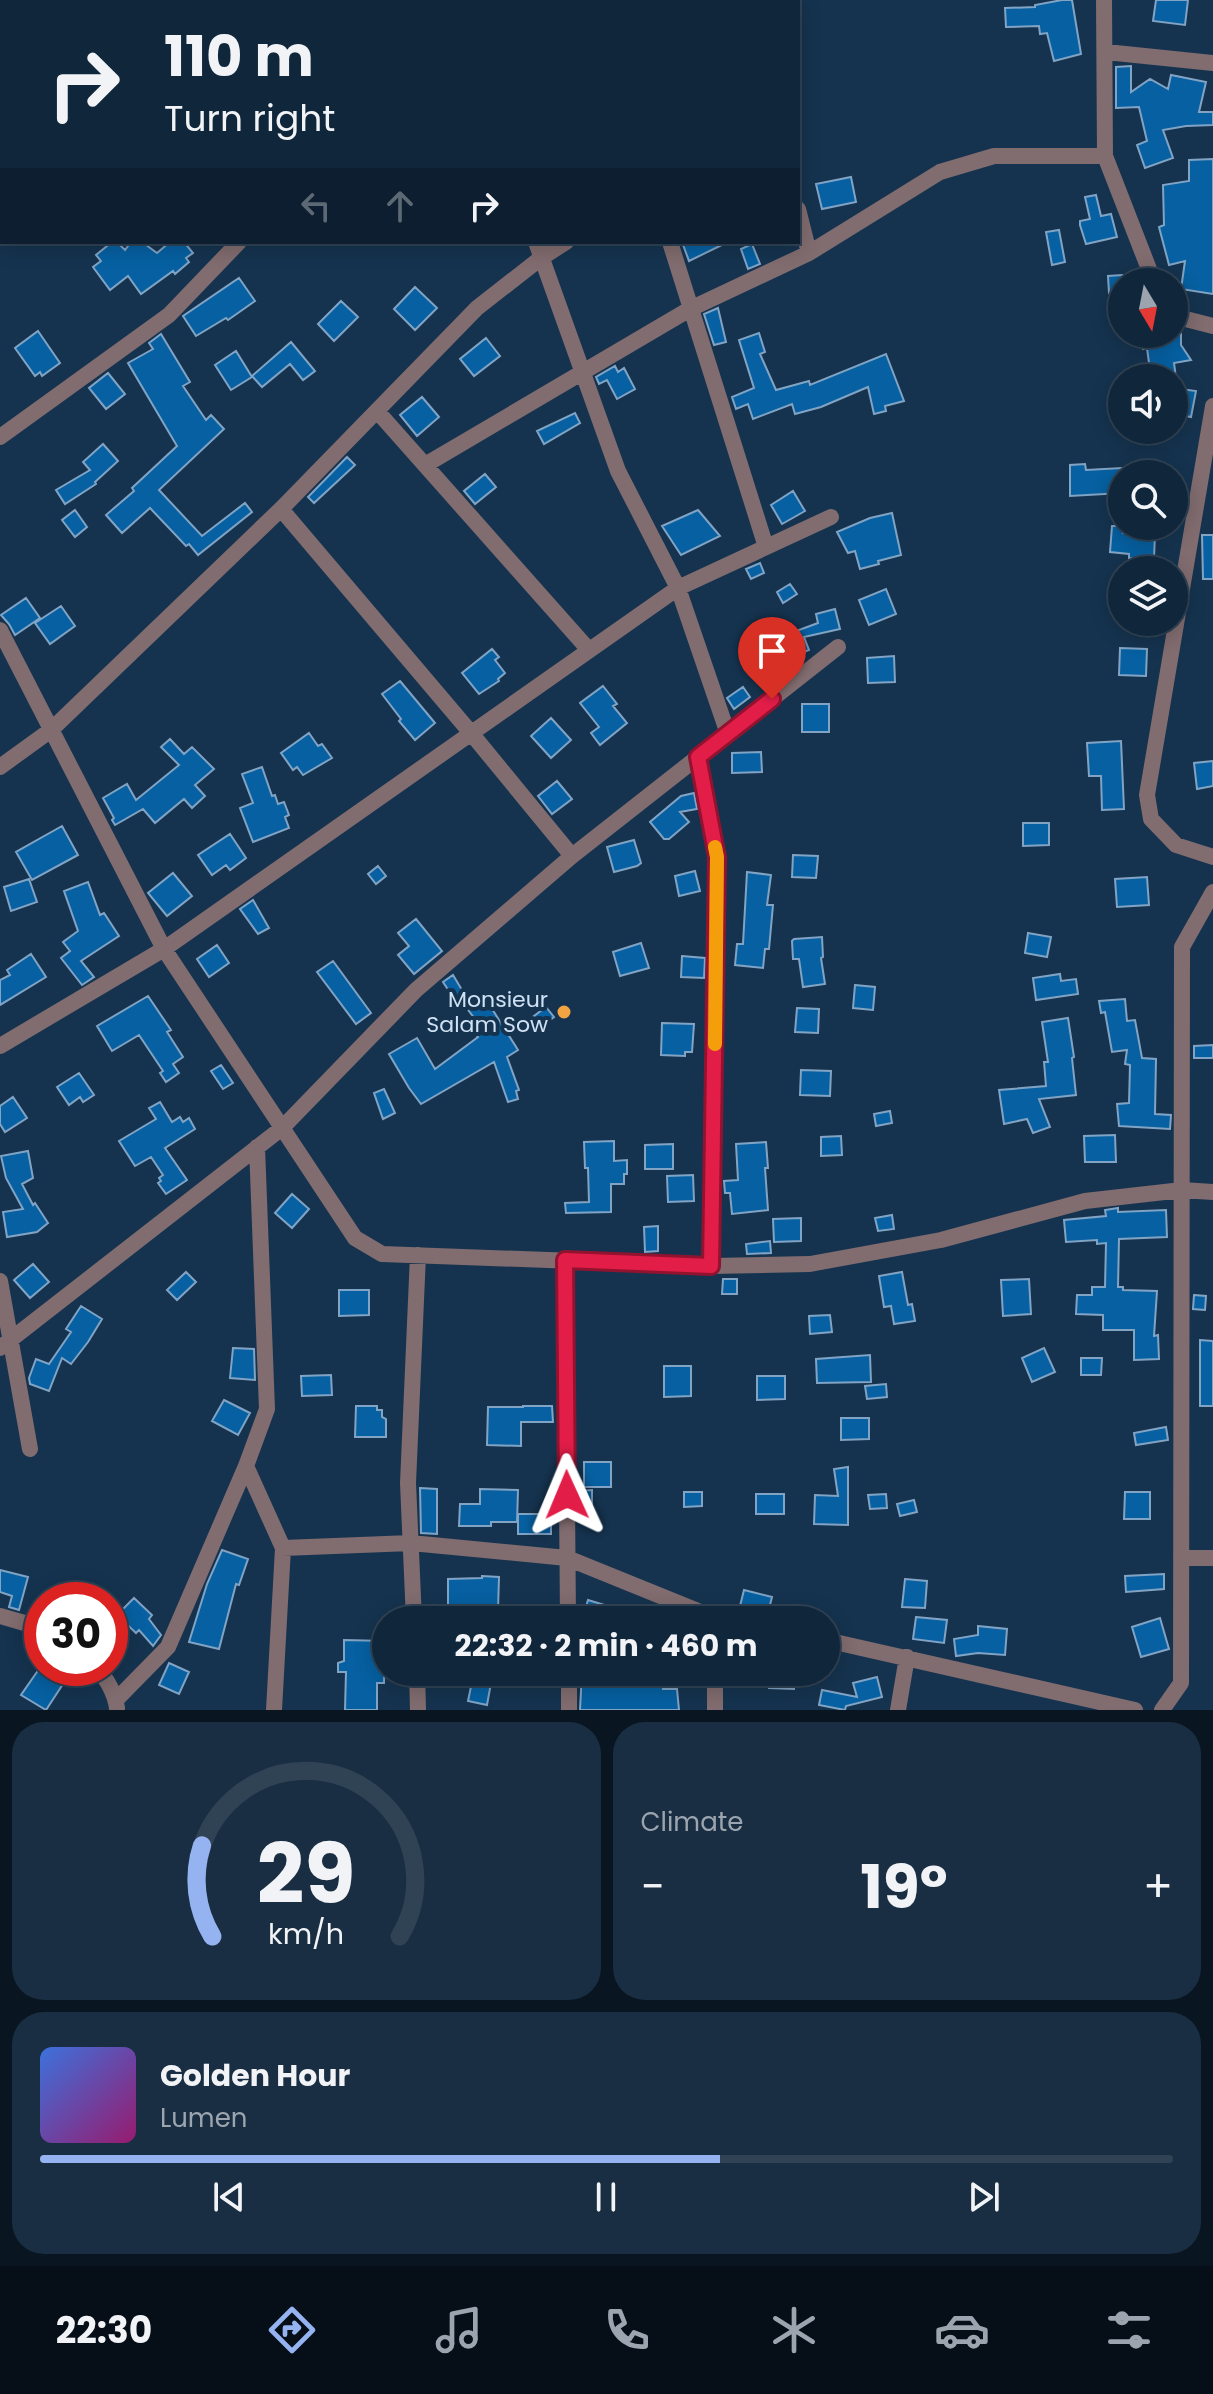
<!DOCTYPE html>
<meta charset="utf-8">
<style>
body{margin:0;font-family:Poppins,sans-serif;background:#192e42;color:#f1f3f6;height:100vh;display:flex;flex-direction:column;font-size:30px;white-space:nowrap}
*{box-sizing:border-box;margin:0}
p{font-size:26px;color:#9ca5af}
.icon{flex:none;width:44px;height:44px;fill:none;stroke:currentColor;stroke-width:2;stroke-linecap:round;stroke-linejoin:round}
.map{position:relative;height:1710px;overflow:hidden}
.side{display:flex;flex-direction:column;gap:12px;padding:12px;background:#091520;flex:1}
.side>*{flex:none}
.top-card{position:absolute;left:0px;top:0px;width:800px;height:244px;box-shadow:0 4px 20px #0003,0 0 0 2px #304355;background:#10263b;color:#f1f3f6;overflow:hidden}
.needle{width:52px;rotate:170deg}
.buttons{position:absolute;left:1108px;top:268px;display:grid;gap:16px}
.buttons a{display:grid;place-items:center;width:80px;height:80px;border-radius:50%;background:#10263b;box-shadow:0 4px 20px #0003,0 0 0 2px #304355;font-size:40px}
.speed{position:absolute;left:24px;top:1582px;display:flex;gap:16px;font-size:40px;font-weight:700;text-align:center}
.speed>*{display:grid;place-content:center;width:104px;height:104px;border-radius:50%;background:#10263b;box-shadow:0 4px 20px #0003,0 0 0 2px #304355;line-height:1}
.speed .limit{border:12px solid #d22;background:#fff;color:#111}
.pin{position:absolute;display:grid;place-items:center;width:68px;height:68px;color:#fff;margin:-82px -34px;border-radius:50% 50% 50% 0;rotate:-45deg;box-shadow:0 0 8px #0007}
.pin .icon{rotate:45deg}
.me{position:absolute;width:88px;margin:-44px;rotate:359deg;stroke-linejoin:round;filter:drop-shadow(0 0 6px #0008)}
.turn{display:flex;align-items:center;gap:28px;height:168px;padding:0 32px;font-size:36px}
.turn .icon{width:104px;height:104px;stroke-width:2.5}
.turn b{display:block;font-size:56px;line-height:68px}
.lanes{display:flex;align-items:center;height:76px;padding:0 32px;background:#0003;justify-content:center;gap:40px;direction:ltr}
.lanes .off{opacity:.35}
.big{font-size:60px;font-weight:700;line-height:1.1}
.side .widget{flex:1;display:flex;flex-direction:column;justify-content:center;gap:12px;min-width:0;padding:0 28px;border-radius:32px;background:#192e42}
.side .dial{align-items:center;gap:0}
.dial svg{height:208px;overflow:visible;fill:none;stroke:#304355;stroke-width:7;stroke-linecap:round;text-anchor:middle}
.dial text{fill:#f1f3f6;stroke:none}
.song{display:flex;align-items:center;gap:24px}
.cover{width:96px;height:96px;border-radius:12px;background:linear-gradient(135deg,hsl(220 70% 55%),hsl(320 70% 35%))}
.played{height:8px;border-radius:4px;background:linear-gradient(90deg,#95b2f1 60%,#304355 60%)}
.keys{display:flex;justify-content:space-around;direction:ltr}
.heat{display:flex;justify-content:space-between;align-items:center;font-size:44px;direction:ltr}
.side .tiles{flex:1;display:grid;gap:12px;grid-template-columns:1fr 1fr}
.widget:last-child{grid-column:span 2}
.trip{position:absolute;left:372px;top:1606px;width:468px;height:80px;border-radius:40px;background:#10263b;box-shadow:0 4px 20px #0003,0 0 0 2px #304355;font-weight:700;line-height:80px;text-align:center}
.tab-bar{display:flex;height:128px;justify-content:space-around;align-items:center;background:#060f18;color:#9ca5af}
.tab-bar .icon{width:56px;height:56px}
.tab-bar .current{color:#95b2f1}
.tab-bar b{font-size:36px;color:#f1f3f6}
.map>svg:first-child{display:block}
</style>
<div class="map">
<svg width="1213" height="1710" viewBox="0 0 1213 1710">
<rect width="100%" height="100%" fill="#15334f"/>
<path fill="#0660a1" stroke="#81a3c4" stroke-width="2" d="M1062,0H1072L1081,54L1054,61L1047,33L1040,34L1039,26L1006,27L1005,8L1035,7V5Z
M1156,0H1188L1185,25L1153,21Z
M1131,66V92L1150,79L1168,89L1171,75L1206,82L1199,112H1213V125L1186,126L1163,130L1173,158L1145,168L1137,145L1147,141L1139,107L1116,108V67Z
M1213,159V294L1181,289L1185,261L1169,265L1159,227L1164,225L1163,185L1189,181V160Z
M851,177L856,202L822,209L816,184Z
M1096,195L1101,216L1111,214L1117,237L1086,244L1080,225V221L1090,219L1085,197Z
M1059,230L1065,262L1052,265L1046,232Z
M112,242H117L125,250L131,242H142L157,253L170,242H184L193,253L186,258L189,262L175,274L173,271L141,294L128,276L110,290L93,267L101,261L96,255Z
M682,242H728L689,261Z
M752,244L760,264L748,269L741,249Z
M1122,275V292L1109,293L1108,276Z
M239,278L255,301L228,320L226,318L196,336L183,316Z
M415,287L437,308L415,330L394,309Z
M341,301L358,317L334,341L318,324Z
M718,308L726,342L714,345L704,314Z
M38,331L60,363L42,376L40,372L35,376L15,348Z
M759,333L765,352L760,354L776,390L809,381L810,385L886,354L904,401L885,406L886,411L874,414L868,387L821,407L795,414L792,404L753,419L748,404L736,409L732,397L754,388L739,340Z
M161,334L190,382L183,386L206,420L211,415L224,429L159,490L202,536L245,503L252,512L198,555L189,544L186,546L150,508L122,533L106,515L134,491L132,488L177,446L128,363L153,349L149,343Z
M1142,334H1181V345L1191,360L1174,363L1176,378H1151L1147,348L1143,349Z
M486,338L500,356L474,376L460,359Z
M291,342L315,371L303,380L290,364L262,387L252,376Z
M236,351L252,377L231,390L215,365Z
M615,366L618,372L624,368L635,389L617,399L607,380L599,384L596,377Z
M108,373L125,394L106,409L89,388Z
M1181,389L1196,391L1191,417L1176,414Z
M422,397L439,417L417,436L400,415Z
M575,413L580,423L544,444L537,431Z
M103,444L118,461L95,482L96,484L65,504L56,490L90,470L83,462Z
M347,457L355,465L314,503L308,497Z
M1085,464L1086,470L1122,468V493L1070,496V465Z
M485,474L496,487L475,504L464,491Z
M793,491L805,511L782,524L771,505Z
M75,510L87,527L75,537L62,520Z
M698,510L720,536L681,555L662,526Z
M892,513L901,555L878,561L879,564L860,569L855,551L848,553L837,532L870,518Z
M1112,526H1124L1123,533L1155,534L1154,559L1129,558V554L1110,552Z
M1202,535H1213V579H1203Z
M760,563L764,573L751,579L746,569Z
M790,584L797,594L783,603L777,592Z
M886,589L896,614L869,625L859,600Z
M26,598L40,618L15,635L9,624L1,615Z
M61,606L75,626L50,644L35,623Z
M835,609L840,629L804,637L809,650L785,660L777,638L818,623L816,614Z
M1120,648L1147,649L1146,676L1119,675Z
M492,649L499,657L495,660L505,673L498,679L499,681L479,694L462,673Z
M894,656L895,682L868,683L867,658Z
M400,681L435,723L415,740L399,721L401,719L382,694Z
M603,686L617,704L613,706L627,723L600,745L591,733L599,727L580,703Z
M743,687L750,697L734,709L727,698Z
M802,704H829V732H802Z
M551,718L571,740L551,758L531,736Z
M309,733L318,746L322,744L332,758L303,775L297,767L293,770L281,753Z
M170,739L184,754L192,747L214,769L195,785L205,796L192,808L184,799L155,823L143,809L115,825L112,820L114,818L103,798L127,784L136,800L179,765L161,747Z
M1121,741L1124,809L1102,810L1101,776H1089L1087,743Z
M761,752L762,772L732,773V753Z
M1213,761V786L1197,789L1194,763Z
M262,767L272,796L275,795L278,804L284,802L289,815L285,817L289,828L253,842L240,808L253,803L242,774Z
M557,781L572,799L552,814L538,796Z
M694,793L697,809L680,812L689,822L669,839H664L650,822L681,796Z
M1023,823H1049V845L1023,846Z
M62,826L78,855L32,880L16,852Z
M230,834L246,858L230,870L226,865L212,875L198,855Z
M634,840L641,863L637,866L614,872L607,847Z
M793,855L818,856L816,878L792,877Z
M378,866L386,876L376,884L368,874Z
M695,871L700,891L679,896L675,876Z
M747,872L771,875L767,905H773L769,949H765L763,968L735,965L737,944H743Z
M173,873L192,896L167,916L148,893Z
M1147,877L1149,905L1117,907L1115,879Z
M29,879L37,902L11,911L4,887Z
M88,882L100,915L104,913L119,936L81,961L94,977L82,985L61,958L70,951L63,942L78,931L64,891Z
M253,900L269,928L258,934L240,909Z
M416,919L442,951L414,974L398,955L409,946L398,933Z
M1028,933L1051,937L1047,957L1025,953Z
M822,937L823,957L821,958L825,984L803,987L799,959H793L792,941L794,939Z
M641,943L649,968L620,976L613,952Z
M217,945L229,963L209,977L197,959Z
M31,954L46,977L0,1005V980L10,975L7,970Z
M682,956L705,958L704,978L681,977Z
M333,961L371,1013L356,1024L317,972Z
M1060,974L1061,981L1076,979L1078,994L1036,1000L1033,978Z
M453,975L465,995L455,1000L443,982Z
M855,985L875,987L873,1010L853,1008Z
M482,993L518,1050L507,1057L519,1090L516,1091L518,1099L508,1102L494,1062L421,1104L409,1088L389,1054L417,1038L435,1069L478,1037L475,1033L482,1028L465,1006Z
M148,996L171,1030L167,1032L183,1057L173,1064L179,1073L166,1082L160,1073L163,1071L139,1035L112,1051L97,1026Z
M1125,999L1127,1021L1135,1020L1142,1058L1156,1059L1155,1114L1171,1115L1170,1129L1119,1126L1117,1104L1129,1103L1130,1065L1125,1064L1127,1050L1112,1052L1105,1012L1101,1013L1099,1001Z
M546,1007L554,1017L534,1032L526,1022Z
M797,1008L819,1009L818,1033L795,1032Z
M1068,1018L1074,1057L1072,1058L1076,1095L1039,1099L1050,1127L1033,1133L1027,1119L1004,1124L999,1090L1046,1086L1044,1062H1048L1042,1022Z
M662,1023L694,1024L692,1052H685V1056L661,1055Z
M1213,1045V1058H1194V1046Z
M221,1065L233,1083L223,1089L211,1071Z
M801,1070L831,1071L830,1096L800,1095Z
M79,1073L94,1095L83,1102L80,1097L69,1105L57,1087Z
M384,1089L395,1113L383,1119L374,1093Z
M13,1097L27,1118L5,1132L0,1124V1106Z
M160,1102L172,1122L180,1117L183,1122L189,1118L195,1129L165,1148L187,1180L166,1194L158,1183L161,1181L159,1178L163,1175L151,1157L135,1166L119,1141L156,1119L149,1108Z
M890,1111L892,1123L876,1126L874,1114Z
M1115,1135L1116,1162H1085L1084,1136Z
M841,1136L842,1155L821,1156V1137Z
M614,1141V1161L627,1160V1174H624V1184H611V1212L566,1213L565,1203L589,1202L588,1168H585L584,1142Z
M766,1142L768,1168H765L768,1210L732,1214L730,1193H725L724,1181L738,1180L736,1144Z
M673,1144V1169H645V1145Z
M28,1151L33,1178L22,1184L33,1205L35,1203L48,1223L37,1232L7,1237L3,1212L23,1209L6,1178L1,1156Z
M693,1175L694,1201L668,1202L667,1176Z
M292,1194L309,1209L292,1228L275,1213Z
M1118,1208V1212L1166,1210L1167,1237L1119,1239L1118,1287H1123V1290L1157,1291L1154,1336L1158,1335L1159,1359L1134,1360V1330H1103V1315L1076,1314L1077,1295H1092V1287H1105L1106,1243L1097,1244V1240L1066,1242L1064,1220L1106,1216L1105,1210Z
M892,1215L894,1229L878,1231L875,1218Z
M801,1218V1241L774,1242L773,1219Z
M658,1226V1251L645,1252L644,1227Z
M770,1241L771,1253L747,1254L746,1244Z
M33,1264L49,1282L30,1298L14,1280Z
M186,1272L196,1282L177,1300L167,1290Z
M902,1272L908,1305L912,1304L915,1321L894,1324L891,1306L884,1307L879,1276Z
M723,1279H737V1294H722Z
M1029,1279L1031,1314L1003,1316L1001,1280Z
M339,1290H369V1315L339,1316Z
M1194,1295L1206,1296L1205,1310L1193,1309Z
M81,1306L102,1319L88,1342L71,1364L62,1358L49,1391L30,1384L29,1378L36,1359L49,1364L71,1332L66,1329Z
M830,1315L832,1332L810,1334L809,1316Z
M1200,1340L1213,1341V1406H1200Z
M233,1348L254,1349L255,1380L230,1378Z
M1044,1348L1055,1372L1032,1382L1022,1358Z
M870,1355L871,1382L817,1383L816,1359Z
M1081,1358H1102L1101,1375H1081Z
M664,1366H691V1396L664,1397Z
M331,1375L332,1395L302,1396L301,1376Z
M757,1376H785V1399L757,1400Z
M886,1384L887,1397L867,1399L865,1386Z
M224,1400L250,1413L238,1435L212,1421Z
M356,1406H377V1410H382V1417L386,1419V1437H355Z
M523,1406H552L553,1422H521V1446L487,1445L488,1407H523Z
M841,1418H869V1439L841,1440Z
M1166,1427L1168,1440L1136,1445L1134,1433Z
M584,1462H611V1487H584Z
M848,1467V1525L814,1524L815,1495L838,1496L834,1469Z
M420,1488L437,1489V1534L421,1533Z
M480,1489L518,1490L517,1522H491V1526H459L460,1504H480Z
M592,1490V1505H584V1509H578V1491Z
M684,1492H702V1506L684,1507Z
M1125,1492H1150V1519H1124Z
M756,1494H784V1514H756Z
M886,1494L887,1508L870,1509L868,1495Z
M914,1500L917,1512L900,1516L897,1504Z
M518,1514H551V1534H518Z
M222,1550L248,1559L239,1585L236,1584L219,1649L189,1642L207,1584Z
M0,1570L28,1577L19,1610L9,1607L12,1596L0,1592Z
M1164,1574V1589L1126,1592L1125,1576Z
M482,1576L499,1577L498,1610H474L473,1615L477,1616L476,1620H431L434,1605L448,1609V1579L482,1578Z
M905,1579L927,1581L925,1608L902,1607Z
M744,1590L772,1597L768,1613L740,1606Z
M134,1598L152,1615L149,1619L161,1635L153,1646L139,1630L136,1633L117,1615Z
M588,1600L644,1617V1620H582Z
M542,1605L557,1606V1620H541Z
M916,1617L947,1620L944,1643L913,1639Z
M1160,1618L1169,1649L1141,1657L1132,1627Z
M978,1626L1007,1629L1005,1655L978,1653L956,1656L954,1639L978,1635Z
M344,1640L385,1641L384,1683H377V1710H345L346,1672H338V1663L344,1661Z
M169,1663L189,1672L179,1694L159,1685Z
M39,1669L63,1684L46,1710L21,1695Z
M474,1672H493L487,1705L468,1701Z
M582,1672H600V1675L667,1672L663,1689H677L679,1710H580Z
M770,1672H795L794,1689L769,1688Z
M877,1677L882,1697L846,1706L845,1710L819,1705L822,1690L857,1697L853,1683Z"/>
<g fill="none" stroke-linecap="round" stroke-linejoin="round">
<path stroke="#816c6f" stroke-width="16" d="M354,0L355,2
M1104,0L1105,156L1154,282
M163,2L175,0
M0,29H2
M1106,52L1213,63
M798,209L809,253
M536,242L618,471L678,588L728,734
M670,242L766,547
M1174,316L1213,326
M1213,406L1147,795L1151,819L1176,845L1213,857
M377,411L589,650
M0,437L169,315L239,242
M425,465L690,309L809,253L940,172L994,156H1105
M281,509L471,733L572,856
M0,630L164,949L355,1238L382,1254L711,1266L810,1264L941,1240L1085,1201L1182,1190L1213,1192
M698,757L717,857L711,1266
M0,767L51,730L281,509L477,308L541,258L566,242
M0,1046L164,949L678,588L831,517
M565,1260L568,1620
M0,1281L30,1449
M0,1348L282,1128L416,990L572,856L838,647
M246,1466L283,1548L274,1710
M283,1548L411,1543L567,1558L715,1618L726,1620
M1181,1558H1213
M0,1616L28,1624L42,1631
M414,1620L408,1483L418,1255
M826,1640L1135,1710
M96,1668C107,1678 115,1694 117,1708
M417,1672L418,1710
M569,1672V1710
M116,1700L168,1647L246,1466L267,1409L257,1147
M715,1710V1672
M898,1710L907,1657
M1162,1710L1181,1683L1182,947L1213,892"/>
</g>
<g fill="none" stroke-linecap="round" stroke-linejoin="round">
<g stroke="#92132f" stroke-width="20">
<path id="route" d="M567,1495L565,1260L711,1266L717,857L698,757L772,699"/>
</g>
<use href="#route" stroke="#e11d48" stroke-width="14"/>
<path stroke="#f59e0b" stroke-width="14" d="M715,1044L717,857L715,847"/>
</g>
<circle fill="#f3a442" stroke="#15334f" stroke-width="3" cx="564" cy="1012" r="8"/>
<g text-anchor="middle" dominant-baseline="central" stroke-width="8" stroke-linejoin="round" paint-order="stroke">
<g font-size="22" fill="#cfe1f3" stroke="#15334f" text-anchor="end">
<text x="548" y="999">Monsieur<tspan x="548" dy="25">Salam Sow</tspan></text>
</g>
</g>
</svg>
<div class="buttons">
<a><svg class="needle" viewBox="-14 -14 28 28"><path d="M0-13l5 13h-10z" fill="#e53935"/><path d="M0 13l5-13h-10z" fill="#9ca5af"/></svg></a>
<a><svg class="icon" aria-label="sound" viewBox="0 0 24 24"><path d="M4 9h4l5-4v14l-5-4H4zM17 9q2 3 0 6"/></svg></a>
<a><svg class="icon" aria-label="search" viewBox="0 0 24 24"><circle cx="10" cy="10" r="6"/><path d="M15 15l6 6"/></svg></a>
<a><svg class="icon" aria-label="layers" viewBox="0 0 24 24"><path d="M12 4l9 5-9 5-9-5zM3 14l9 5 9-5"/></svg></a>
</div>
<div class="speed"><div class="limit">30</div></div>
<div class="pin" style="left:772px;top:699px;background:#d93025"><svg class="icon" aria-label="arrive" viewBox="0 0 24 24"><path d="M6 21V4h12l-3 4 3 4H6"/></svg></div>
<svg class="me" style="left:567px;top:1495px" viewBox="-20 -20 40 40"><path d="M0-17L14 15 0 8-14 15z" fill="#e11d48" stroke="#fff" stroke-width="4"/></svg>
<div class="trip">22:32 · 2 min · 460 m</div>
<div class="top-card">
<div class="turn"><svg class="icon" aria-label="right" viewBox="0 0 24 24"><path d="M7 20v-9h11M14 6l5 5-5 5"/></svg><div><b>110 m</b>Turn right</div></div>
<div class="lanes"><svg class="icon off" aria-label="left" viewBox="0 0 24 24"><path d="M17 20v-9H6M10 6l-5 5 5 5"/></svg><svg class="icon off" aria-label="ahead" viewBox="0 0 24 24"><path d="M12 20V5M6 11l6-6 6 6"/></svg><svg class="icon" aria-label="right" viewBox="0 0 24 24"><path d="M7 20v-9h11M14 6l5 5-5 5"/></svg></div>
</div>
</div>
<section class="side">
<div class="tiles">
<div class="widget dial"><svg viewBox="0 0 100 80">
<path d="M14 69A42 42 0 1 1 86 69"/>
<path d="M14 69A42 42 0 0 1 10 34" stroke="#95b2f1"/>
<text x="50" y="56" font-size="32" font-weight="700">29</text>
<text x="50" y="72" font-size="11">km/h</text>
</svg></div>
<div class="widget"><p>Climate</p>
<div class="heat"><a>−</a><b class="big">19°</b><a>+</a></div>
</div>
<div class="widget">
<div class="song"><i class="cover"></i><div><b>Golden Hour</b><p>Lumen</p></div></div>
<div class="played"></div>
<div class="keys"><svg class="icon" aria-label="previous" viewBox="0 0 24 24"><path d="M18 5L8 12l10 7zM5 5v14"/></svg><svg class="icon" aria-label="pause" viewBox="0 0 24 24"><path d="M8 5v14M16 5v14"/></svg><svg class="icon" aria-label="next" viewBox="0 0 24 24"><path d="M6 5l10 7-10 7zM19 5v14"/></svg></div>
</div>
</div>
</section>
<nav class="tab-bar">
<b>22:30</b>
<svg class="icon current" aria-label="directions" viewBox="0 0 24 24"><path d="M12 3l9 9-9 9-9-9zM9 14v-3h6M13 9l2 2-2 2"/></svg>
<svg class="icon" aria-label="music" viewBox="0 0 24 24"><path d="M9 18V5l10-2v13"/><circle cx="6" cy="18" r="3"/><circle cx="16" cy="16" r="3"/></svg>
<svg class="icon" aria-label="phone" viewBox="0 0 24 24"><path d="M5 4h4l2 5-3 2q2 4 5 5l2-3 5 2v4C11 20 4 13 5 4z"/></svg>
<svg class="icon" aria-label="climate" viewBox="0 0 24 24"><path d="M12 3v18M4 7l16 10M4 17L20 7"/></svg>
<svg class="icon" aria-label="car" viewBox="0 0 24 24"><path d="M5 17H2v-5l4-1 3-4h7l3 4 3 1v5h-3M9 17h6M6 11h13"/><circle cx="7" cy="17" r="2"/><circle cx="17" cy="17" r="2"/></svg>
<svg class="icon" aria-label="filters" viewBox="0 0 24 24"><path d="M4 7h16M4 17h16"/><circle cx="9" cy="7" r="2"/><circle cx="15" cy="17" r="2"/></svg>
</nav>
